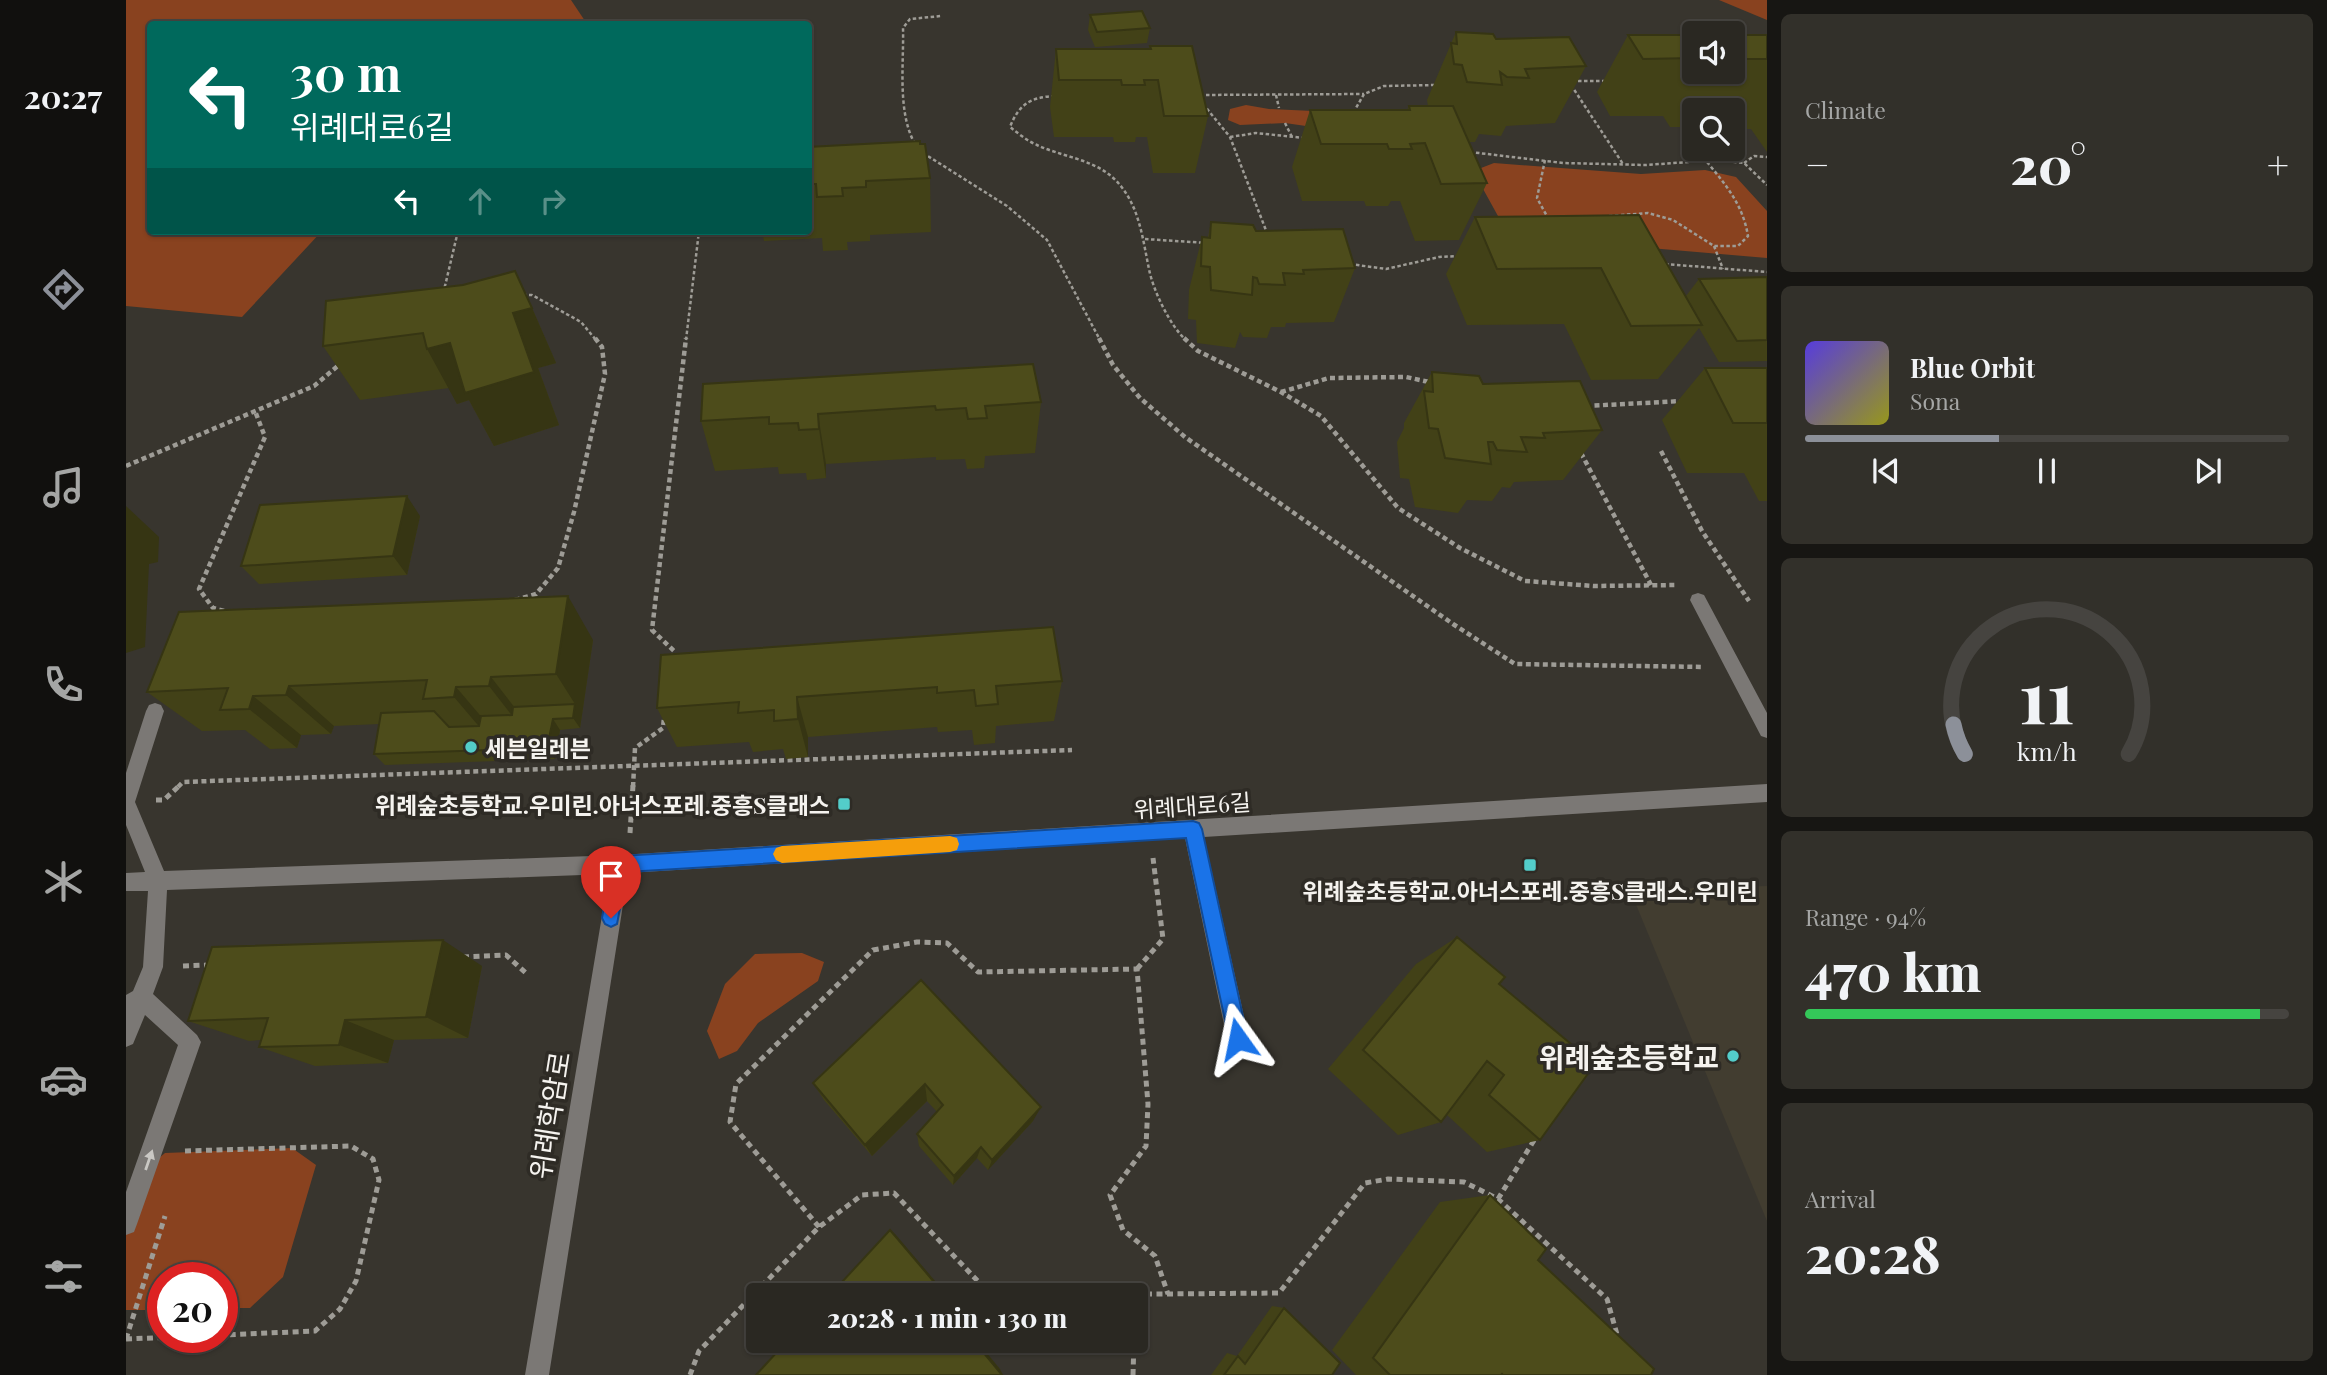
<!DOCTYPE html>
<meta charset="utf-8">
<style>
body{margin:0;font-family:"Playfair Display","Noto Sans KR",serif;background:#32302a;color:#f1f3f6;height:100vh;display:flex;flex-direction:column;font-size:26px;white-space:nowrap}
*{box-sizing:border-box;margin:0}
p{font-size:23px;color:#a5a6a5}
.icon{flex:none;width:38px;height:38px;fill:none;stroke:currentColor;stroke-width:2;stroke-linecap:round;stroke-linejoin:round}
.map{position:relative;flex:1;overflow:hidden}
.drawer{display:flex;flex-direction:column;gap:14px;padding:14px;background:#171613;width:560px}
.drawer>*{flex:none}
.banner{position:absolute;left:21px;top:21px;width:665px;height:214px;border-radius:7px;box-shadow:0 2px 5px #0004,0 0 0 2px #464440;background:#00695c;color:#fff;overflow:hidden}
.buttons{position:absolute;left:1556px;top:21px;display:grid;gap:14px}
.buttons a{display:grid;place-items:center;width:63px;height:63px;border-radius:7px;background:#2a2822;box-shadow:0 2px 5px #0004,0 0 0 2px #464440;font-size:35px}
.speed{position:absolute;left:21px;top:1262px;display:flex;gap:14px;font-size:35px;font-weight:700;text-align:center}
.speed>*{display:grid;place-content:center;width:91px;height:91px;border-radius:50%;background:#2a2822;box-shadow:0 2px 5px #0004,0 0 0 2px #464440;line-height:1}
.speed .limit{border:10px solid #d22;background:#fff;color:#111}
.pin{position:absolute;display:grid;place-items:center;width:60px;height:60px;color:#fff;margin:-72px -30px;border-radius:50% 50% 50% 0;rotate:-45deg;box-shadow:0 0 7px #0007}
.pin .icon{rotate:45deg}
.me{position:absolute;width:77px;margin:-38px;rotate:348deg;stroke-linejoin:round;filter:drop-shadow(0 0 5px #0008)}
.turn{display:flex;align-items:center;gap:24px;height:147px;padding:0 28px;font-size:32px}
.turn .icon{width:91px;height:91px;stroke-width:2.5}
.turn b{display:block;font-size:49px;line-height:60px}
.lanes{display:flex;align-items:center;height:66px;padding:0 28px;background:#0003;justify-content:center;gap:35px;direction:ltr}
.lanes .off{opacity:.35}
.big{font-size:52px;font-weight:800;line-height:1.1}
.drawer .card{flex:1;display:flex;flex-direction:column;justify-content:center;gap:10px;min-width:0;padding:0 24px;border-radius:10px;background:#32302a}
.drawer .dial{align-items:center;gap:0}
.dial svg{height:182px;overflow:visible;fill:none;stroke:#464440;stroke-width:7;stroke-linecap:round;text-anchor:middle}
.dial text{fill:#f1f3f6;stroke:none}
.song{display:flex;align-items:center;gap:21px}
.cover{width:84px;height:84px;border-radius:10px;background:linear-gradient(135deg,hsl(250 70% 55%),hsl(60 70% 35%))}
.played{height:7px;border-radius:4px;background:linear-gradient(90deg,#8c9099 40%,#464440 40%)}
.keys{display:flex;justify-content:space-around;direction:ltr}
.heat{display:flex;justify-content:space-between;align-items:center;font-size:38px;direction:ltr}
.charge{height:10px;border-radius:5px;background:linear-gradient(90deg,#34c759 94%,#464440 0)}
.trip{position:absolute;left:620px;top:1283px;width:402px;height:70px;border-radius:7px;background:#2a2822;box-shadow:0 2px 5px #0004,0 0 0 2px #464440;font-weight:800;line-height:70px;text-align:center}
main{display:flex;flex:1;min-height:0}
.tab-bar{display:flex;flex-direction:column;width:126px;justify-content:space-around;align-items:center;background:#11100e;color:#a5a6a5}
.tab-bar .icon{width:49px;height:49px}
.tab-bar .current{color:#8c9099}
.tab-bar b{font-size:32px;color:#f1f3f6}
.map>svg:first-child{display:block}
</style>
<main>
<nav class="tab-bar">
<b>20:27</b>
<svg class="icon current" aria-label="directions" viewBox="0 0 24 24"><path d="M12 3l9 9-9 9-9-9zM9 14v-3h6M13 9l2 2-2 2"/></svg>
<svg class="icon" aria-label="music" viewBox="0 0 24 24"><path d="M9 18V5l10-2v13"/><circle cx="6" cy="18" r="3"/><circle cx="16" cy="16" r="3"/></svg>
<svg class="icon" aria-label="phone" viewBox="0 0 24 24"><path d="M5 4h4l2 5-3 2q2 4 5 5l2-3 5 2v4C11 20 4 13 5 4z"/></svg>
<svg class="icon" aria-label="climate" viewBox="0 0 24 24"><path d="M12 3v18M4 7l16 10M4 17L20 7"/></svg>
<svg class="icon" aria-label="car" viewBox="0 0 24 24"><path d="M5 17H2v-5l4-1 3-4h7l3 4 3 1v5h-3M9 17h6M6 11h13"/><circle cx="7" cy="17" r="2"/><circle cx="17" cy="17" r="2"/></svg>
<svg class="icon" aria-label="filters" viewBox="0 0 24 24"><path d="M4 7h16M4 17h16"/><circle cx="9" cy="7" r="2"/><circle cx="15" cy="17" r="2"/></svg>
</nav>
<div class="map">
<svg width="1641" height="1375" viewBox="0 0 1641 1375">
<rect width="100%" height="100%" fill="#38352e"/>
<path fill="#423d30" d="M1641,886V1221L1504,890Z"/>
<path fill="#89421f" d="M0,0H445L461,24H24V231H196L116,317L0,306Z
M1593,0H1641V20Z
M1120,105L1143,109L1209,112L1180,126L1159,123L1114,125L1102,120L1104,109Z
M1368,163L1515,174L1579,170L1610,177L1641,211V258L1383,236L1351,178L1355,168Z
M676,953L698,962L692,981L632,1023L611,1051L593,1059L581,1031L599,984L629,954Z
M166,1148L190,1165L157,1277L124,1308H96V1278H37V1310H0V1206L11,1176L39,1153Z"/>
<g fill="none" stroke-linecap="round" stroke-linejoin="round">
<path stroke="#9e9c96" stroke-width="2.5" stroke-dasharray="3.5 2.5" stroke-linecap="butt" d="M1446,81H1483
M1445,85L1497,164
M1074,95L1238,94
M1150,95L1153,108
M929,96C905,97 893,104 884,127C892,133 901,141 911,145C934,156 965,159 985,176C1013,200 1016,236 1023,269C1027,290 1044,326 1060,340
M1077,104L1104,137L1141,233
M1232,113L1230,108L1238,94L1258,86L1311,85
M1159,123L1166,137
M1104,137L1130,133L1178,138
M789,144C771,112 778,64 777,28L784,19L815,16
M1344,152L1437,163L1520,165L1591,160L1618,163L1641,185
M797,153L881,206L921,240L974,340
M1419,160L1411,198L1422,218
M1618,163L1628,156L1641,157
M1483,216L1522,213L1547,220L1588,246H1612L1622,236C1617,205 1600,185 1581,162
M1019,239L1081,243
M1588,246L1597,269
M1224,264L1260,269L1313,257L1333,256
M1539,264L1641,272
M315,292L319,286L332,231
M397,295H406L455,322L470,340
M560,340L573,231"/>
<path stroke="#9e9c96" stroke-width="4.5" stroke-dasharray="5 3.5" stroke-linecap="butt" d="M973,338L987,365L1014,398L1059,437L1327,624L1389,664L1578,667
M1058,338L1072,351L1155,392L1195,416L1272,508L1334,548L1399,581L1468,586L1551,585
M1155,392L1203,378L1280,377L1303,382
M1460,406L1557,401
M1535,451L1576,531L1623,601
M1455,453L1525,585
M0,466L188,386L213,365
M389,600L410,594L432,568L448,512L479,374L476,347L469,338
M98,611L87,608L73,589L139,437L129,411
M547,659L548,651L526,630L560,338
M52,787L57,782L946,750
M507,787L509,748L537,728L538,717"/>
<path stroke="#9e9c96" stroke-width="5" stroke-dasharray="6 4.5" stroke-linecap="butt" d="M30,800H38L54,785
M504,833L507,785
M337,957L380,955L402,975
M57,966L83,965
M1011,969L1037,939L1027,858
M59,1151L225,1146L247,1159L253,1180L230,1281L214,1309L189,1331L96,1335
M1372,1199L1410,1137
M693,1227L604,1122L610,1084L747,950L791,942L821,943L852,972L1011,969L1022,1104L1020,1146L984,1195L997,1230L1029,1256L1042,1294
M915,1295L1153,1293L1239,1183L1262,1179L1338,1182L1372,1199L1481,1299L1492,1338
M0,1339L39,1216
M0,1339L49,1337
M564,1375L573,1351L693,1227L736,1195L768,1193L865,1295
M1007,1375L1008,1340"/>
<path fill="#7b7875" fill-rule="evenodd" d="M1572,593L1578,595L1641,713V738L1635,736L1564,600L1566,595Z
M29,703L35,705L38,711L9,802L38,871L494,855L1641,784V802L1078,837L1123,1039L1119,1046L1112,1050L1105,1046L1101,1039L1059,838L502,873L423,1375H399L483,874L41,890L37,967L27,994L71,1035L75,1042L11,1224L8,1232L0,1235V1192L52,1045L19,1015L7,1044L0,1047V995L7,991L17,967L22,891H0V873L19,872L0,825V773L20,711L23,705Z"/>
</g>
<path fill="#424117" d="M964,15L1024,28L1021,43L969,47L962,30Z
M1330,32L1370,39L1460,66L1429,123L1380,126L1375,136L1353,134L1349,142H1343L1361,183L1333,240L1289,241L1274,201H1265L1262,206H1240L1238,201H1176L1166,167L1184,110H1281L1283,106H1302L1301,100Z
M1502,35H1568V72H1606V35H1641V152L1625,129H1617L1608,116H1606V110H1568V127H1544L1537,116H1484L1471,92Z
M1024,46L1082,116L1069,173H1027L1021,137H1010L1009,142H988L987,137H928L924,107L930,49H1023Z
M682,147L804,178L805,232L744,235V241L721,242L722,250L697,251L696,238L638,241L636,231H682Z
M1349,217L1560,296L1573,279L1641,277V361L1593,362L1573,328L1532,379L1465,380L1438,324L1341,325L1320,274Z
M1085,222L1130,231L1229,268L1208,322L1160,323L1159,327H1145L1141,338L1117,337L1114,332L1109,348L1071,343L1070,320L1062,319L1063,290L1076,237H1082Z
M406,308L430,363L412,368L433,425L368,446L343,400L331,404L323,388L234,400L197,346Z
M1579,368H1641V501H1633L1618,473H1561L1536,420Z
M1306,372L1357,384L1476,430L1437,480L1388,482L1384,488L1376,487L1366,501L1341,500L1332,513L1289,507L1283,479L1274,478L1271,442L1278,428V423Z
M577,384L915,402L909,453L859,456L858,468L841,469L839,459L810,460V457L700,464V478L681,480L680,473L653,474L652,467L589,471L575,421Z
M294,516L281,575L133,584L115,566Z
M467,640L454,728L434,730L429,759L259,765L248,754L253,724L208,726L205,734L175,735L171,748L144,749L119,730L76,731L21,692Z
M535,655L936,681L928,721L870,726L869,743L848,745L846,730L812,732L811,727L682,737V757L660,759L657,749L627,752L623,742L551,747L531,708Z
M1331,937L1373,984L1414,1140L1361,1152L1321,1115L1315,1122L1272,1135L1202,1069L1290,964Z
M356,966L342,1038L268,1040L262,1063L189,1066L133,1047L135,1040L123,1041L62,1021Z
M795,980L907,1121L862,1170L851,1158L827,1185L793,1146L791,1134L811,1112L801,1101L746,1156L698,1100L687,1083Z
M1364,1195L1412,1260L1525,1375H1230L1206,1350L1314,1202Z
M1146,1306L1158,1308L1206,1375H1085L1101,1353L1111,1356Z"/>
<path fill="#363513" d="M406,308L430,363L412,368L433,425L368,446L343,400L331,404L301,349L387,313Z
M692,414L700,464V478L693,429Z
M281,496L294,516L281,575L267,556Z
M0,506L33,537L32,562L23,564L19,647L0,653Z
M442,596L467,640L454,728L447,718L449,704L430,674Z
M365,677L396,717L394,726L363,686Z
M163,686L208,726L205,734L160,695Z
M330,687L364,727L362,737L328,697Z
M127,696L175,735L171,748L123,709Z
M671,697L682,737V757L672,719Z
M427,719L434,730L429,759L421,748Z
M317,940L356,966L342,1038L300,1017Z
M219,1020L268,1040L262,1063L213,1045Z
M799,1084L801,1101L746,1156L739,1145Z
M915,1107L907,1121L862,1170L866,1160Z
M855,1147L851,1158L827,1185L828,1176Z
M764,1230L769,1234L821,1295H819Z
M847,1340H850L874,1369L877,1375H876Z"/>
<path fill="#4d4c1b" stroke="#363513" stroke-width="2" d="M1016,11L1024,28L971,32L964,15Z
M1330,32L1367,34L1370,39L1443,37L1460,66L1399,69L1403,78L1381,77L1374,72L1376,85L1341,82L1336,65L1328,64L1325,43L1331,44Z
M1502,35H1568V58L1517,59Z
M1606,35H1641V59H1606Z
M1024,46H1066L1082,116H1038L1032,80H1018L1019,85H996L995,80H933L930,49H1025Z
M1283,106H1327L1361,183L1315,184L1299,143L1284,144L1286,149H1263L1261,144H1195L1184,110H1284Z
M794,141V144H799L804,178L740,181V187L716,188L717,196L691,197L690,184H682V147Z
M1513,215L1576,325L1505,326L1475,268L1371,269L1349,217Z
M1085,222L1127,225L1130,231L1217,229L1229,268L1177,270L1178,274L1157,273L1159,285L1133,284L1131,278L1127,277L1126,295L1085,290L1084,267L1075,266L1076,237L1084,238Z
M389,271L406,308L387,313L408,372L339,393L324,343L301,349L297,333L197,346L200,301L337,285Z
M1641,277V340L1611,341L1573,279Z
M907,364L915,402L859,406L861,418L842,419L840,408L810,410L809,406L692,414L693,429L673,430L672,423L643,424V417L575,421L577,384Z
M1579,368H1641V423H1607Z
M1306,372L1353,376L1357,384L1454,381L1476,430L1417,433L1419,438L1395,437L1401,452L1371,450L1367,442H1362L1365,464L1319,458L1312,429L1303,428L1298,391L1307,392Z
M281,496L267,556L115,566L134,505Z
M442,596L430,674L365,677L363,686L330,687L328,697L297,699L301,680L163,686L160,695L127,696L123,709L94,710L102,688L21,692L53,612Z
M927,627L936,681L870,686L872,704L850,706L848,690L811,693V687L671,697L672,719L648,721V710L612,713L613,702L531,708L535,655Z
M449,704L447,718L427,719L421,748L248,754L255,713L308,711L323,727L353,726L355,716L386,715L387,707Z
M1331,937L1379,977L1373,984L1469,1064L1414,1140L1363,1095L1378,1075L1361,1061L1315,1122L1237,1050Z
M317,940L300,1017L219,1020L213,1045L133,1047L142,1018L62,1021L86,947Z
M795,980L915,1107L866,1160L855,1147L828,1176L791,1134L817,1105L799,1084L739,1145L687,1083Z
M1364,1195L1420,1249L1412,1260L1528,1369L1525,1375H1377L1376,1374L1375,1375H1264L1247,1358Z
M764,1230L819,1295H704Z
M1158,1308L1214,1363L1206,1375H1098L1112,1356L1119,1364Z
M662,1340H824L828,1345L832,1340H847L876,1375H630Z"/>
<defs><path id="oneway-solid" d="M-6-.8H1V-3.2L6.5 0L1 3.2V.8H-6Z" transform="scale(1.75)"/></defs>
<use fill="#cac8c4" href="#oneway-solid" transform="translate(23 1160) rotate(-71)"/>
<path fill="#1a73e8" stroke="#114b97" stroke-width="2" d="M1067,821L1073,823L1076,829L1122,1039L1119,1046L1112,1049L1105,1046L1103,1039L1060,838L501,872L491,924L485,927L479,924L476,918L485,864L488,858L494,856Z"/>
<path fill="#f59e0b" d="M824,836L831,838L833,844L831,850L824,852L656,863L650,860L647,854L650,848L656,846Z"/>
<g fill="#53cdca" stroke="#2e2b25" stroke-width="2.5">
<circle cx="345" cy="747" r="7"/>
<rect x="711" y="797" width="14" height="14" rx="3.5"/>
<rect x="1397" y="858" width="14" height="14" rx="3.5"/>
<circle cx="1607" cy="1056" r="7"/>
</g>
<g text-anchor="middle" dominant-baseline="central" stroke-width="7" stroke-linejoin="round" paint-order="stroke">
<g font-size="23" font-weight="bold" fill="#f5f3ef" stroke="#2e2b25" text-anchor="start">
<text x="359" y="747">세븐일레븐</text>
<text x="704" y="804" text-anchor="end">위례숲초등학교.우미린.아너스포레.중흥S클래스</text>
<text x="1404" y="890" text-anchor="middle">위례숲초등학교.아너스포레.중흥S클래스.우미린</text>
</g>
<g font-size="23" fill="#f5f3ef" stroke="#2e2b25">
<text transform="translate(1066 805) rotate(-4)">위례대로6길</text>
</g>
<g font-size="28" font-weight="bold" fill="#f5f3ef" stroke="#2e2b25" text-anchor="end">
<text x="1593" y="1056">위례숲초등학교</text>
</g>
<g font-size="28" fill="#f5f3ef" stroke="#2e2b25">
<text transform="translate(423 1115) rotate(-81)">위례학암로</text>
</g>
</g>
</svg>
<div class="buttons">
<a><svg class="icon" aria-label="sound" viewBox="0 0 24 24"><path d="M4 9h4l5-4v14l-5-4H4zM17 9q2 3 0 6"/></svg></a>
<a><svg class="icon" aria-label="search" viewBox="0 0 24 24"><circle cx="10" cy="10" r="6"/><path d="M15 15l6 6"/></svg></a>
</div>
<div class="speed"><div class="limit">20</div></div>
<div class="pin" style="left:485px;top:918px;background:#d93025"><svg class="icon" aria-label="arrive" viewBox="0 0 24 24"><path d="M6 21V4h12l-3 4 3 4H6"/></svg></div>
<svg class="me" style="left:1112px;top:1039px" viewBox="-20 -20 40 40"><path d="M0-17L14 15 0 8-14 15z" fill="#1a73e8" stroke="#fff" stroke-width="4"/></svg>
<div class="trip">20:28 · 1 min · 130 m</div>
<div class="banner">
<div class="turn"><svg class="icon" aria-label="left" viewBox="0 0 24 24"><path d="M17 20v-9H6M10 6l-5 5 5 5"/></svg><div><b>30 m</b>위례대로6길</div></div>
<div class="lanes"><svg class="icon" aria-label="left" viewBox="0 0 24 24"><path d="M17 20v-9H6M10 6l-5 5 5 5"/></svg><svg class="icon off" aria-label="ahead" viewBox="0 0 24 24"><path d="M12 20V5M6 11l6-6 6 6"/></svg><svg class="icon off" aria-label="right" viewBox="0 0 24 24"><path d="M7 20v-9h11M14 6l5 5-5 5"/></svg></div>
</div>
</div>
<section class="drawer">
<div class="card"><p>Climate</p>
<div class="heat"><a>−</a><b class="big">20°</b><a>+</a></div>
</div>
<div class="card">
<div class="song"><i class="cover"></i><div><b>Blue Orbit</b><p>Sona</p></div></div>
<div class="played"></div>
<div class="keys"><svg class="icon" aria-label="previous" viewBox="0 0 24 24"><path d="M18 5L8 12l10 7zM5 5v14"/></svg><svg class="icon" aria-label="pause" viewBox="0 0 24 24"><path d="M8 5v14M16 5v14"/></svg><svg class="icon" aria-label="next" viewBox="0 0 24 24"><path d="M6 5l10 7-10 7zM19 5v14"/></svg></div>
</div>
<div class="card dial"><svg viewBox="0 0 100 80">
<path d="M14 69A42 42 0 1 1 86 69"/>
<path d="M14 69A42 42 0 0 1 9 56" stroke="#8c9099"/>
<text x="50" y="56" font-size="32" font-weight="700">11</text>
<text x="50" y="72" font-size="11">km/h</text>
</svg></div>
<div class="card"><p>Range · 94%</p><b class="big">470 km</b><div class="charge"></div></div>
<div class="card"><p>Arrival</p><b class="big">20:28</b></div>
</section>
</main>
